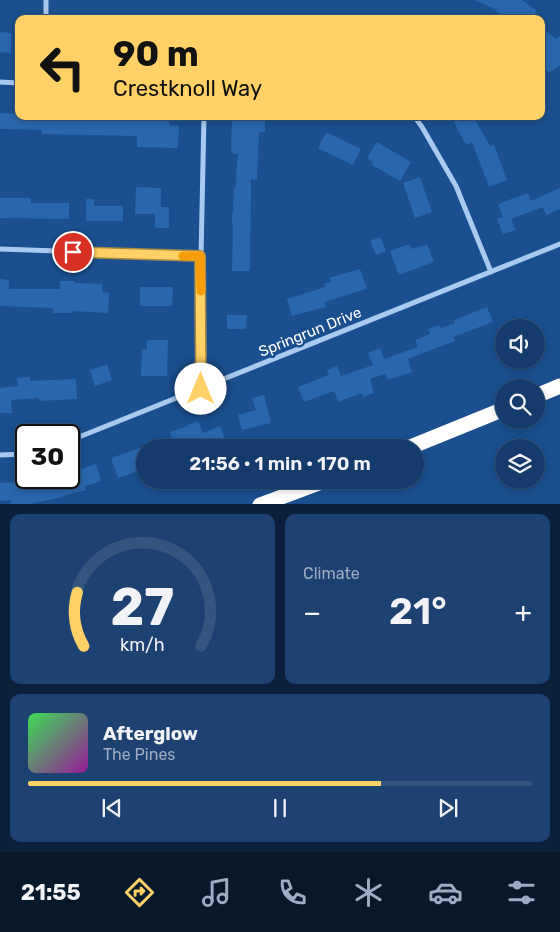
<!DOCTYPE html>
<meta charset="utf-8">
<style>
body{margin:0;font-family:Rubik,sans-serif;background:#1d4271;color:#f1f3f6;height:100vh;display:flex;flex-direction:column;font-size:19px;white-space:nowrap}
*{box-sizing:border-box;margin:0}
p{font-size:16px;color:#9dadc1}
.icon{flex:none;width:28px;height:28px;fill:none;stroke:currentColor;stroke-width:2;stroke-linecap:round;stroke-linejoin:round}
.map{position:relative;height:504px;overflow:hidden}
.side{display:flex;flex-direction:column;gap:10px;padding:10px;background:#0b203b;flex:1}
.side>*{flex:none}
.top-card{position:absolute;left:15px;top:15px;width:530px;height:105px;border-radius:10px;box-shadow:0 2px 8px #0003,0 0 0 1px #33557e;background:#ffd166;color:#111;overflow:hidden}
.fabs{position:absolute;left:495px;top:319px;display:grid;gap:10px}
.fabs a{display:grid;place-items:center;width:50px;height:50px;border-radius:50%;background:#143b6b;box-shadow:0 2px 8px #0003,0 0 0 1px #33557e;font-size:25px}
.speed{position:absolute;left:15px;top:424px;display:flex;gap:10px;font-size:25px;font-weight:700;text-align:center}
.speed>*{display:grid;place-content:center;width:65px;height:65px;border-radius:50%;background:#143b6b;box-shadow:0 2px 8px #0003,0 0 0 1px #33557e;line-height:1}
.speed .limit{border:2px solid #111;border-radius:8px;background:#fff;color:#111}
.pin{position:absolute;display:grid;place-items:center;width:42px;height:42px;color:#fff;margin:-21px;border:2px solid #fff;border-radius:50%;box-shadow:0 1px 5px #0007}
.me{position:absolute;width:55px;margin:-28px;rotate:0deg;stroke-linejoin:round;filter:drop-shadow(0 0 4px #0008)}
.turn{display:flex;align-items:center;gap:18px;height:105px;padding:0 15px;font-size:22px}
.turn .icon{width:65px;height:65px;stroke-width:2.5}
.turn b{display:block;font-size:35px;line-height:42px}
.big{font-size:38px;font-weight:600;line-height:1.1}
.side .widget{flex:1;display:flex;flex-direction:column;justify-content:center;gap:8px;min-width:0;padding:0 18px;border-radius:10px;background:#1d4271}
.side .dial{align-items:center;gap:0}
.dial svg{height:130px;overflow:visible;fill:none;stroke:#33557e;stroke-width:7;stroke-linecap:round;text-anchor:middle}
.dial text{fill:#f1f3f6;stroke:none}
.song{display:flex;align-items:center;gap:15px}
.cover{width:60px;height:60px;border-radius:8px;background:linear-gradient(135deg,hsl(130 70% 55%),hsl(300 70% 35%))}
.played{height:5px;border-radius:2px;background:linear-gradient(90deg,#ffd166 70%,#33557e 70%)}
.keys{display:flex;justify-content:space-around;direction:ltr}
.heat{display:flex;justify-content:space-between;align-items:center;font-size:28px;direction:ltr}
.side .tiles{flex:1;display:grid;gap:10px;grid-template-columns:1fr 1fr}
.widget:last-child{grid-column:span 2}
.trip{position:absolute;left:136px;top:439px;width:288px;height:50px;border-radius:25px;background:#143b6b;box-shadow:0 2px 8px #0003,0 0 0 1px #33557e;font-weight:600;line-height:50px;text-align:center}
.tabs{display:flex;height:80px;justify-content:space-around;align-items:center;background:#08182b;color:#9dadc1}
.tabs .icon{width:35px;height:35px}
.tabs .active{color:#ffd166}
.tabs b{font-size:22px;color:#f1f3f6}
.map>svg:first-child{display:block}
</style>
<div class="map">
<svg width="560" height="505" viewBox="0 0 560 505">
<rect width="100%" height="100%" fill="#1b4f8f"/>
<path fill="#2a66ad" d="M474,0H522L537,11L531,19H516L496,12L497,10Z
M541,27L556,39L560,36V65L548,73L541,63Z
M0,32L11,33V53L0,52Z
M0,113L19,114V116L170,117L169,125L179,126L178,148L137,147V136L42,134V130L0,129Z
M232,116H265V132H259L257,180L251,179L250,271H232L233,225H232V213H233L234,189H235L238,154L231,153Z
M451,116H473L490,146L494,145L507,180L489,187L472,142L466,145Z
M326,132L361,149L353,165L318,148Z
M377,142L411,162L400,181L372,165L373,162L367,158Z
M420,177L432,212L415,218L403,183Z
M136,187L161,188V207H169V228H155V214H135Z
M560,188V209L546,215L543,207L511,219L516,230L503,234L497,219L503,217L498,204L528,193L531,201Z
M0,198H31V203H69V219L0,218Z
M86,199H94V206H123V221H86Z
M380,237L386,251L376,255L370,241Z
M409,244L412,249L427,244L434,262L399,275L390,251Z
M360,269L367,289L324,302L326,307L292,316L287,299L325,287L324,284L331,282L329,278Z
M0,279L9,280V289H60V281H74V283L102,284V292L109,293L108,313L73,311V313H53V308L0,306Z
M140,287H173L172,306H140Z
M487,307L493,322L453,337L455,341L408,359L412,372L388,380L385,374L370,379L374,393L363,397L362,393L338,402L334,391L304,402L298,387L329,375L327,370L337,366L341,376L373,365L368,353L380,348L384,359L418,347L415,340L430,334L428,329L439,325L441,328L455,323L454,320Z
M227,315H247L246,329H227Z
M147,340H168L167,376H141L142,349H147Z
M107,364L112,380L95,386L90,370Z
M30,377V381L76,379L77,399L39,401V398L11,400L12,413H0V388L18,386L17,378Z
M264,395L271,423L242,430L238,415L256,410L252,398Z
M198,421L203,433L220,426L226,441L208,448H175L170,432L188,426V425Z
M140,448L145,462V469L118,478L111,458Z
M96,464L101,481L85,486L86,490L63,496V497L24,505H11V500L0,501V483L17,482L18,488L69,478V474Z"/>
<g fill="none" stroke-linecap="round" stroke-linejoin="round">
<path stroke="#a9c9ee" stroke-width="5" d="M46,19V0
M0,82L19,83
M414,116L422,127L456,186L491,272
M0,249L201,256
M201,389V256L204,116
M69,441L560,244
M0,455L26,454"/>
<path stroke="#fff" stroke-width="15" d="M536,396L560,386
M408,448L504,409
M260,505L327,480"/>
</g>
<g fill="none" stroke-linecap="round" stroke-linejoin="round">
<g stroke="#a68842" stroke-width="12">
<path id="route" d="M73,252L200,256L201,389"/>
</g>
<use href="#route" stroke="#ffd166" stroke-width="9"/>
<path stroke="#f59e0b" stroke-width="9" d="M183,256H200L201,291"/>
</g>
<g text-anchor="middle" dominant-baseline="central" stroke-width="5" stroke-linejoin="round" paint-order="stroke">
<g font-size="15" fill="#fff" stroke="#1b4f8f">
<text transform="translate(310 332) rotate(-22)">Springrun Drive</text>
</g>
</g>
</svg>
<div class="fabs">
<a><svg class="icon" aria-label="sound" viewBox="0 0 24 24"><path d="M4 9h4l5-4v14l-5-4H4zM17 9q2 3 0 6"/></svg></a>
<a><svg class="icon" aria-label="search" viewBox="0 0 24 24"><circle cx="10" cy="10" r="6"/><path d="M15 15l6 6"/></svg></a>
<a><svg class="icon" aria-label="layers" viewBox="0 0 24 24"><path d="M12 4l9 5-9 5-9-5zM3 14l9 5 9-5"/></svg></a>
</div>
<div class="speed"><div class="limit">30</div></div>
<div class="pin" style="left:73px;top:252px;background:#d93025"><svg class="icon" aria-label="arrive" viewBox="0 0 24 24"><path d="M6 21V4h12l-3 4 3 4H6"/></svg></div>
<svg class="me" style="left:201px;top:389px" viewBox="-20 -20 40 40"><circle r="19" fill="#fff"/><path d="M0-13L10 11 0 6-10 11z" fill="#ffd166"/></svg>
<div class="trip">21:56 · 1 min · 170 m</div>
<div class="top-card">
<div class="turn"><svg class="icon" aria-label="left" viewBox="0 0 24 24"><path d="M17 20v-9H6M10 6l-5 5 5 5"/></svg><div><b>90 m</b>Crestknoll Way</div></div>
</div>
</div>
<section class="side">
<div class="tiles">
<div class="widget dial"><svg viewBox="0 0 100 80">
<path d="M14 69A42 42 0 1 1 86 69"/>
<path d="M14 69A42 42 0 0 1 10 36" stroke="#ffd166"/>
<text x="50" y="56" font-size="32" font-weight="700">27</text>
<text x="50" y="72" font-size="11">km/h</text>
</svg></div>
<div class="widget"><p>Climate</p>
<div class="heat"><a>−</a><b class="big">21°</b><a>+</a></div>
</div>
<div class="widget">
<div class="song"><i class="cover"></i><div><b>Afterglow</b><p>The Pines</p></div></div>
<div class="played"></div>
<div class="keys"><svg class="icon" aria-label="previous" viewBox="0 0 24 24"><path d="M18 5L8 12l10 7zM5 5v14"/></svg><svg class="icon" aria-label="pause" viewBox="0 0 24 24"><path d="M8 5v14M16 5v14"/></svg><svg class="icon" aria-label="next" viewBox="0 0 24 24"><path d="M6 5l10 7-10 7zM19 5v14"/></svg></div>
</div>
</div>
</section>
<nav class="tabs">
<b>21:55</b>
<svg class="icon active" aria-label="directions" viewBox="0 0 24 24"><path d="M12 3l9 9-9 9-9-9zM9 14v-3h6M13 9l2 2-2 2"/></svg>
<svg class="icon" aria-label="music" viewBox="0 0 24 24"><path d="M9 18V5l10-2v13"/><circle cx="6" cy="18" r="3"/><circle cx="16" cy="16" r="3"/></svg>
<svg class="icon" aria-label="phone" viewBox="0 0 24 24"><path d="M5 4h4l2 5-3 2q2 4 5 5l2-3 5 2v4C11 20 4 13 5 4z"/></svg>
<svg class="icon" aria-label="climate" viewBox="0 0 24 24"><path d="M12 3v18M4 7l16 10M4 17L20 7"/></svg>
<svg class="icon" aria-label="car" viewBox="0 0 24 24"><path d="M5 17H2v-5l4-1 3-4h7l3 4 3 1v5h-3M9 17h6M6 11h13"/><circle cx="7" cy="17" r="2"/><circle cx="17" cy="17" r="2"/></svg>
<svg class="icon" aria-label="filters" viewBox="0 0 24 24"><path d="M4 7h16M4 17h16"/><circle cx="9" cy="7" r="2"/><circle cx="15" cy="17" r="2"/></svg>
</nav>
